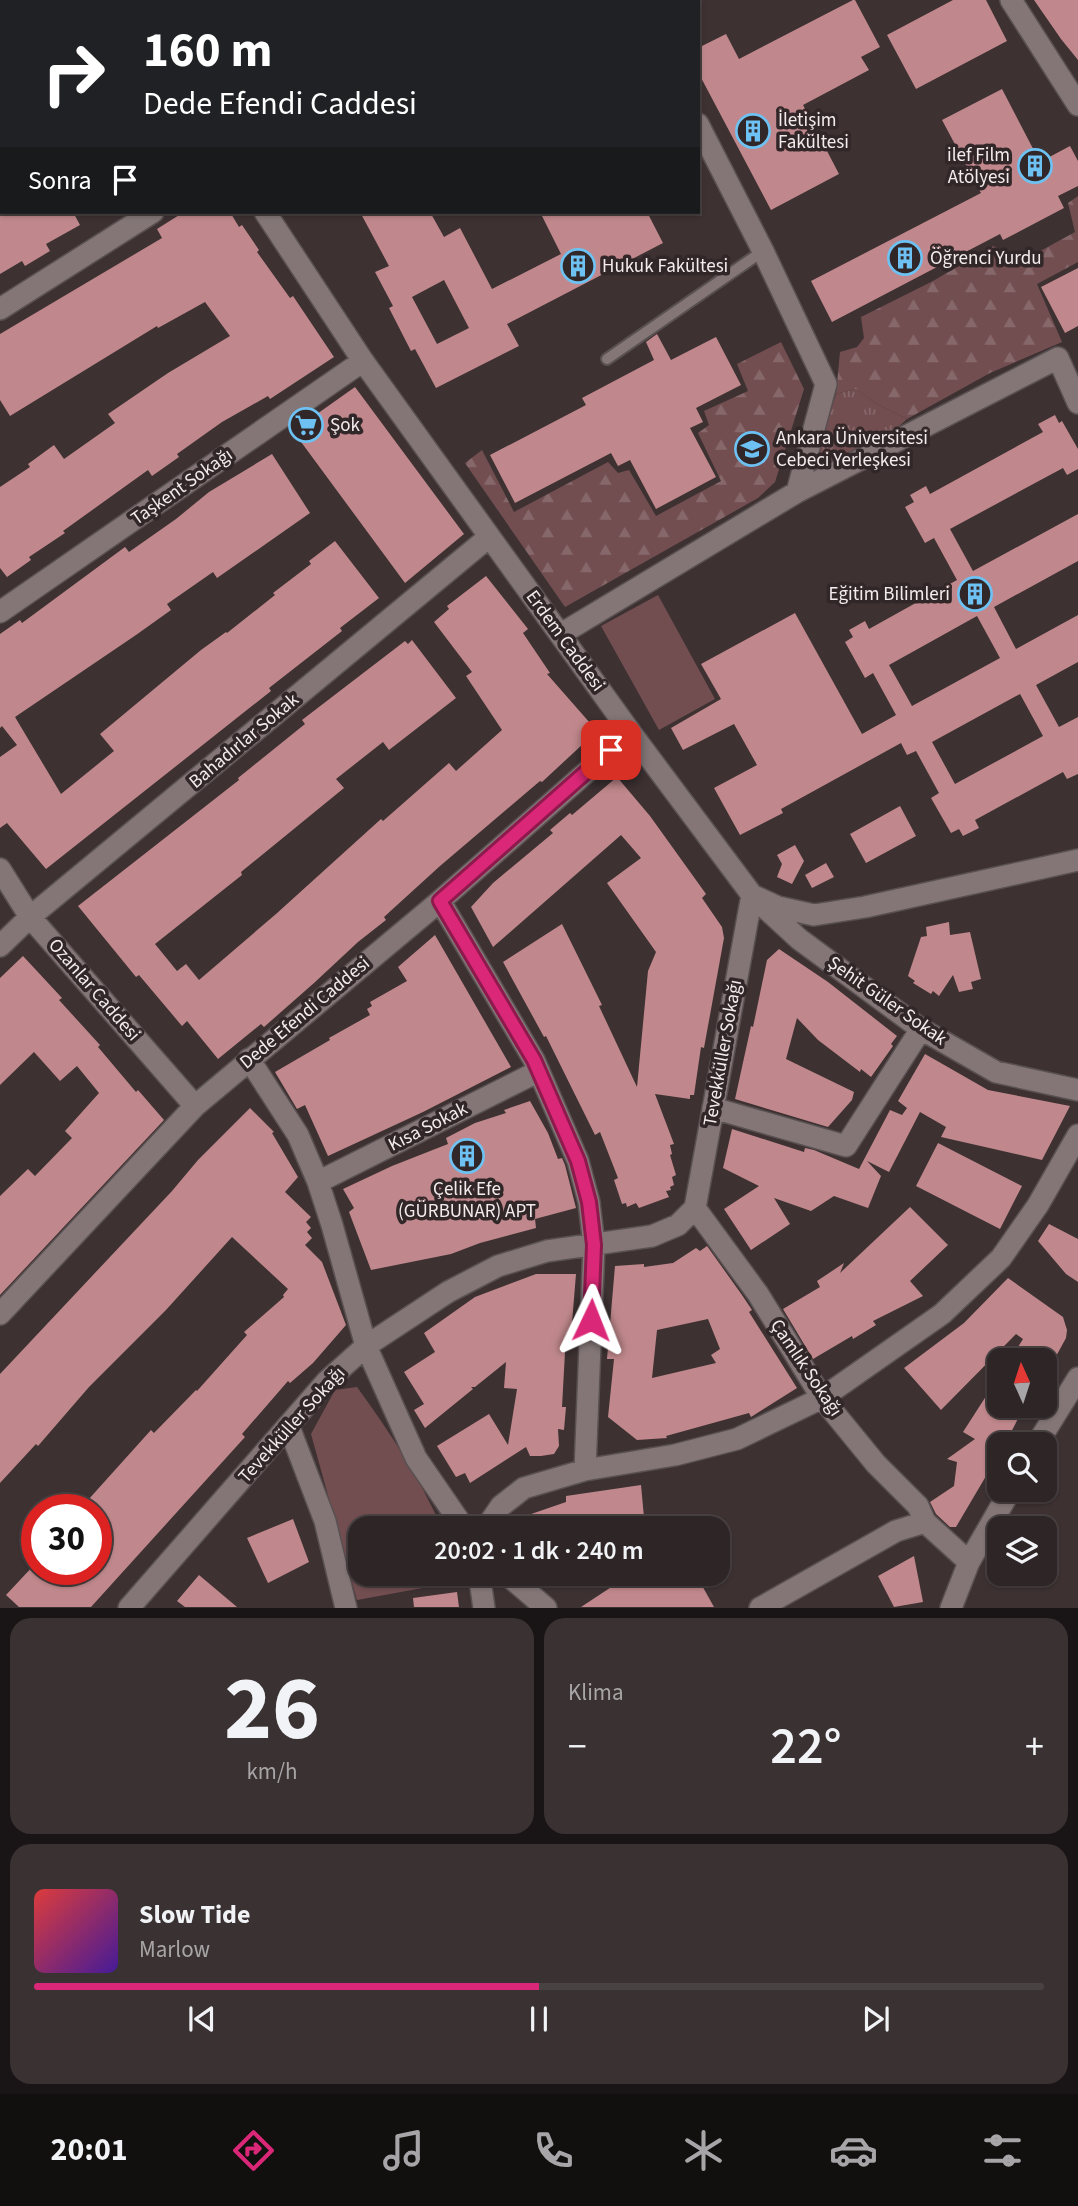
<!DOCTYPE html>
<html lang="tr">
<meta charset="utf-8">
<style>
body{margin:0;font-family:"Source Sans 3",sans-serif;background:#3a3132;color:#f1f3f6;height:100vh;display:flex;flex-direction:column;font-size:26px;white-space:nowrap}
*{box-sizing:border-box;margin:0}
p{font-size:23px;color:#a7a5a7}
.icon{flex:none;width:38px;height:38px;fill:none;stroke:currentColor;stroke-width:2;stroke-linecap:round;stroke-linejoin:round}
.map{position:relative;height:1608px;overflow:hidden}
.sheet{display:flex;flex-direction:column;gap:10px;padding:10px;background:#191415;flex:1}
.sheet>*{flex:none}
.guide{position:absolute;left:0px;top:0px;width:700px;height:214px;box-shadow:0 2px 5px #0004,0 0 0 2px #494243;background:#202124;color:#fff;overflow:hidden}
.needle{width:46px;rotate:357deg}
.controls{position:absolute;left:987px;top:1348px;display:grid;gap:14px}
.controls a{display:grid;place-items:center;width:70px;height:70px;border-radius:14px;background:#2e2526;box-shadow:0 2px 5px #0004,0 0 0 2px #494243;font-size:35px}
.speed{position:absolute;left:21px;top:1494px;display:flex;gap:14px;font-size:35px;font-weight:700;text-align:center}
.speed>*{display:grid;place-content:center;width:91px;height:91px;border-radius:50%;background:#2e2526;box-shadow:0 2px 5px #0004,0 0 0 2px #494243;line-height:1}
.speed .limit{border:10px solid #d22;background:#fff;color:#111}
.pin{position:absolute;display:grid;place-items:center;width:60px;height:60px;color:#fff;margin:-30px;border-radius:14px;box-shadow:0 4px 10px #0006}
.me{position:absolute;width:77px;margin:-38px;rotate:2deg;stroke-linejoin:round;filter:drop-shadow(0 0 5px #0008)}
.turn{display:flex;align-items:center;gap:24px;height:147px;padding:0 28px;font-size:32px}
.turn .icon{width:91px;height:91px;stroke-width:2.5}
.turn b{display:block;font-size:49px;line-height:60px}
.then{display:flex;align-items:center;height:66px;padding:0 28px;background:#0003;gap:14px;font-size:26px}
.big{font-size:52px;font-weight:600;line-height:1.1}
.sheet .widget{flex:1;display:flex;flex-direction:column;justify-content:center;gap:10px;min-width:0;padding:0 24px;border-radius:21px;background:#3a3132}
.sheet .dial{align-items:center;gap:0}
.dial b{font-size:91px;line-height:1}
.song{display:flex;align-items:center;gap:21px}
.cover{width:84px;height:84px;border-radius:10px;background:linear-gradient(135deg,hsl(0 70% 55%),hsl(260 70% 35%))}
.played{height:7px;border-radius:4px;background:linear-gradient(90deg,#db2777 50%,#494243 50%)}
.keys{display:flex;justify-content:space-around;direction:ltr}
.heat{display:flex;justify-content:space-between;align-items:center;font-size:38px;direction:ltr}
.sheet .tiles{flex:1;display:grid;gap:10px;grid-template-columns:1fr 1fr}
.widget:last-child{grid-column:span 2}
.trip{position:absolute;left:348px;top:1516px;width:382px;height:70px;border-radius:21px;background:#2e2526;box-shadow:0 2px 5px #0004,0 0 0 2px #494243;font-weight:600;line-height:70px;text-align:center}
.dock{display:flex;height:112px;justify-content:space-around;align-items:center;background:#120f0f;color:#a7a5a7}
.dock .icon{width:49px;height:49px}
.dock .current{color:#db2777}
.dock b{font-size:32px;color:#f1f3f6}
.map>svg:first-child{display:block}
</style>
<div class="map">
<svg width="1078" height="1608" viewBox="0 0 1078 1608">
<defs>
<pattern id="grass-tufts" width="24" height="20" patternUnits="userSpaceOnUse" patternTransform="scale(1.75)"><rect width="24" height="20" fill="#724e51"/><path d="M3 7l-1-3M5 7V3M7 7l1-3M15 17l-1-3M17 17v-4M19 17l1-3" fill="none" stroke="#87686a"/></pattern>
<pattern id="forest-firs" width="22" height="20" patternUnits="userSpaceOnUse" patternTransform="scale(1.75)"><rect width="22" height="20" fill="#724e51"/><path d="M5 1l3.5 6h-7zM16 11l3.5 6h-7z" fill="#87686a"/></pattern>
</defs>
<rect width="100%" height="100%" fill="#3d3132"/>
<path fill="url(#grass-tufts)" d="M856,389L877,404L907,419L896,429L825,469L817,468L816,454L836,394Z"/>
<path fill="url(#forest-firs)" d="M1078,196V262L1037,284L1062,342L990,373L907,419L877,404L856,389L836,394L840,352L857,347L864,338L861,317L933,281L993,246L1003,250L1013,266L1075,232L1068,203Z
M781,342L804,389L775,482L758,498L565,607L465,463L482,450L514,512L608,462L618,473L629,470L656,516L721,481L698,433L709,425L704,411L748,391L737,364Z"/>
<path fill="#724e51" d="M658,595L715,699L659,730L601,626Z
M357,1387C390,1432 419,1477 442,1528H360V1573H459L461,1581L357,1600L311,1434L335,1390Z"/>
<path fill="#c0888c" fill-rule="evenodd" d="M853,0H855L880,47L861,57L869,70L803,105L839,174L771,210L698,72V48L726,34L739,59Z
M953,0H986L1007,41L916,89L887,35Z
M1034,0H1078V60L1061,39Z
M1002,89L1040,162L1070,146L1078,161V186L1058,196L1064,208L1003,240L1000,234L832,322L811,281L981,193L942,120Z
M0,212H73L80,225L46,244L50,251L25,266L22,261L0,274Z
M184,212H230L239,227L242,225L259,250L257,252L290,298L293,296L334,357L270,399L268,396L222,422L177,454L179,457L152,476L148,470L63,531L65,533L29,557L31,560L7,577L0,568V487L30,467L28,464L54,445L64,459L115,423L108,414L168,373L230,336L205,302L158,328L157,326L10,416L0,400V334L162,238L157,229Z
M360,212H430L444,237L460,228L492,289L561,254L540,212H647L663,243L507,324L519,346L436,388L415,349L411,351L389,308L393,306L375,272L389,266ZM444,280L469,328L437,344L412,297Z
M1078,268V326L1065,333L1041,287Z
M657,334L671,360L716,337L741,385L696,408L703,422L690,428L716,477L656,509L630,460L618,466L611,453L515,503L490,455L586,405L582,398L654,360L646,342Z
M355,387L464,534L405,583L293,431Z
M1055,415L1059,423L1062,421L1078,449V469L1067,475L1063,468L950,529L973,571L1078,514V561L994,607L1016,649L1078,615V662L1036,685L1059,727L1078,717V774L1067,779L1063,772L975,820L979,828L963,836L959,829L951,833L931,798L939,793L916,751L907,755L901,743L781,809L783,813L740,835L714,788L757,765L734,724L683,750L671,728L721,699L701,664L795,613L862,734L896,715L873,673L865,678L845,642L853,637L849,630L865,621L869,629L957,580L934,538L925,543L905,507L914,502L910,495L926,486L930,494L1043,432L1038,424ZM977,616L1000,658L912,706L889,665ZM1020,694L1043,736L955,784L932,742Z
M272,454L310,513L217,578L213,572L167,604L171,610L136,635L15,717L61,794L114,751L100,734L201,650L226,632L227,633L275,595L273,593L311,564L309,561L335,541L379,598L340,628L342,631L269,688L271,691L46,869L7,823L0,828V757L17,745L2,726L0,728V634L20,620L22,623L125,547L129,552L176,519L209,492Z
M486,576L528,629L523,633L550,673L547,674L597,731L542,782L540,781L440,866L384,917L386,920L358,942L314,983L264,1027L261,1024L218,1059L187,1021L182,1026L139,975L136,977L78,906L239,780L238,778L305,724L302,720L405,641L408,644L412,640L456,698L389,750L383,742L336,779L344,788L241,872L242,875L155,944L177,971L186,964L199,980L276,914L381,819L383,821L449,763L456,771L502,730L466,676L472,672L434,622L449,609L447,606Z
M617,777L650,816L706,894L702,898L722,927L724,938L704,1048L701,1047L694,1095H690V1099L655,1094L674,1144L670,1145L672,1154L670,1155L676,1175L672,1177L674,1185L670,1187L671,1190L666,1191L669,1197L639,1208L636,1203L627,1207L626,1203L622,1204L614,1180L618,1178L600,1132L595,1135L546,1036L544,1037L503,962L562,924L602,1005L599,1006L637,1087L648,971L656,952L607,883L641,858L621,835L493,947L471,907L493,883L553,833L550,830L570,813L572,815Z
M900,806L916,836L866,863L850,834Z
M795,845L804,861L792,884L777,877L782,864L777,855Z
M826,863L834,877L812,888L805,875Z
M949,922L950,935L970,932L981,979L971,982L973,989L959,992L953,975L939,996L933,991L931,994L913,983L915,981L908,976L921,937L927,936L926,927Z
M435,935L511,1067L423,1112L328,1156L305,1105L297,1109L275,1072L330,1040L329,1038L370,1015L367,1009L372,1006L370,1002L407,981L398,967Z
M779,949L828,982L897,1036L891,1044L893,1046L871,1077L861,1069L860,1072L818,1040L797,1018L786,1059L854,1092L852,1100L828,1127L735,1099L751,1026L753,1027L767,960Z
M23,956L62,998L59,1000L100,1045L98,1047L136,1092L138,1090L164,1120L0,1295V1196L28,1169L35,1176L72,1138L65,1131L99,1093L77,1066L60,1081L34,1052L0,1085V978Z
M925,1054L988,1090L1070,1106L1042,1160L941,1137L946,1127L920,1112L889,1172L867,1161L881,1176L868,1208L834,1196L811,1211L774,1198L790,1224L751,1250L724,1209L759,1186L723,1168L732,1129L804,1152L805,1148L814,1150L859,1169L890,1110L902,1115L907,1108L898,1101Z
M530,1101L548,1133L558,1159L562,1158L565,1165L576,1208L535,1219L536,1228L480,1243L451,1254L371,1270L349,1212L354,1208L343,1189L392,1166L448,1144L446,1138L475,1123L506,1113L504,1110Z
M250,1108L274,1132L272,1133L298,1177L285,1192L311,1217L306,1222L311,1228L307,1232L312,1238L305,1245L322,1262L346,1325L313,1363L290,1383L288,1381L242,1434L245,1437L91,1607H19L6,1595L35,1564L37,1570H96V1510H79L151,1430L154,1433L196,1390L197,1391L247,1335L244,1332L284,1297L283,1295L288,1289L232,1237L166,1310L89,1387L38,1446L36,1444L0,1483V1374L172,1191L198,1160Z
M938,1143L1022,1186L1000,1229L916,1186Z
M910,1207L948,1245L910,1281L923,1296L873,1321L876,1325L853,1339L852,1336L813,1359L783,1309L820,1287L817,1281L844,1263L840,1273Z
M1049,1224L1078,1239V1282L1066,1274L1038,1241Z
M707,1246L742,1295L752,1310L749,1312L797,1388L751,1417L749,1413L666,1436L667,1438L637,1440L608,1417L614,1359H607L615,1266L644,1264V1267L673,1263L696,1248L700,1251ZM708,1319L720,1349L711,1355L716,1363L652,1378L657,1330Z
M536,1274H576L571,1335L566,1334L562,1407H566L564,1430L558,1429L559,1446L554,1454L541,1456H530L526,1447L470,1483L465,1473L456,1477L437,1446L489,1414L508,1445L517,1389L504,1388L506,1362L475,1387H471L473,1389L425,1428L414,1410L424,1404L404,1372L435,1352L424,1333L475,1297Z
M1008,1278L1063,1317L1067,1330L1066,1338L1054,1360H1010L1023,1339L1016,1334L941,1410L904,1368L964,1323Z
M999,1376V1405H1025L1005,1444H999V1454L956,1527H950L936,1514L930,1502L954,1486L957,1462L947,1459L975,1439L963,1432Z
M641,1485L645,1528H502L505,1523L566,1502V1496Z
M293,1519L309,1562L268,1583L247,1538Z
M914,1556L923,1602L894,1607L878,1576Z
M656,1573H695L714,1607H581L625,1578L631,1587Z
M199,1575L237,1607H185L177,1601Z
M457,1592L459,1607H414L413,1598Z"/>
<g fill="none" stroke-linecap="round" stroke-linejoin="round">
<g stroke="#595051" stroke-width="14">
<path id="service" d="M607,359L763,251"/>
</g>
<g stroke="#595051" stroke-width="24">
<path id="minor" d="M144,0L145,2
M635,0L636,2
M1011,0L1078,105
M698,124L763,251L826,384L797,492
M265,212L363,361L631,733L752,895L778,907L814,915L865,907L1078,860
M0,309L153,212
M0,612L363,361
M561,634L797,492L1058,358L1078,403
M0,869L30,917L195,1106
M440,901L534,1060L578,1161L589,1202L594,1245L585,1470
M761,904L799,939L921,1029L996,1072L1078,1090
M0,946L30,917L489,537
M249,1059L298,1135L318,1182L332,1225L366,1346L416,1458L464,1528
M713,1108L846,1146L921,1029
M318,1182L539,1071
M695,1208L758,1294L822,1398L876,1464L918,1506L925,1522
M0,1314L195,1106L440,901L631,733
M289,1427L325,1521L346,1608
M1037,1444L1078,1378
M486,1528L501,1506L524,1488L585,1470L675,1455L737,1439L822,1398L942,1314L1001,1258L1038,1205L1078,1135
M479,1573L484,1608
M505,1573L546,1608
M129,1608L327,1381L366,1346L448,1292L498,1266L547,1251L652,1236L678,1225L695,1208L752,895
M760,1608L896,1531L925,1522L969,1562
M951,1608L969,1562L1011,1489"/>
</g>
<g stroke="#595051" stroke-width="38">
<path id="primary" d="M46,2L50,0
M0,21H2"/>
</g>
<use href="#service" stroke="#847677" stroke-width="10"/>
<use href="#minor" stroke="#847677" stroke-width="21"/>
<use href="#primary" stroke="#4384a4" stroke-width="35"/>
</g>
<g fill="none" stroke-linecap="round" stroke-linejoin="round">
<g stroke="#8e194d" stroke-width="18">
<path id="route" d="M591,1320L594,1245L589,1202L578,1161L534,1060L440,901L611,750"/>
</g>
<use href="#route" stroke="#db2777" stroke-width="12"/>
</g>
<defs>
<g id="building-ring" transform="scale(1.75)"><circle r="9.5" fill="#322728" stroke="#6dc2f3" stroke-width="1.5"/><path d="M-4-6H4V6H1V3H-1V6H-4ZM-2.5-4.3h1.7v1.8h-1.7ZM.8-4.3h1.7v1.8H.8ZM-2.5-1h1.7V.8h-1.7ZM.8-1h1.7V.8H.8Z" fill="#6dc2f3"/></g>
<g id="supermarket-ring" transform="scale(1.75)"><circle r="9.5" fill="#322728" stroke="#6dc2f3" stroke-width="1.5"/><path d="M-6-5.5h2.5l.6 2H6L4.5 2H-2.5L-4.4-4H-6ZM-1.5 3.2a1.3 1.3 0 1 0 .1 0ZM3 3.2a1.3 1.3 0 1 0 .1 0Z" fill="#6dc2f3"/></g>
<g id="university-ring" transform="scale(1.75)"><circle r="9.5" fill="#322728" stroke="#6dc2f3" stroke-width="1.5"/><path d="M0-5L7-2L0 1L-7-2ZM-4 1L0 2.5L4 1V4Q0 6-4 4Z" fill="#6dc2f3"/></g>
</defs>
<g fill-rule="evenodd">
<use href="#building-ring" x="753" y="131"/>
<use href="#building-ring" x="1035" y="166"/>
<use href="#building-ring" x="905" y="258"/>
<use href="#building-ring" x="578" y="266"/>
<use href="#supermarket-ring" x="306" y="425"/>
<use href="#university-ring" x="752" y="449"/>
<use href="#building-ring" x="975" y="594"/>
<use href="#building-ring" x="467" y="1156"/>
</g>
<g text-anchor="middle" dominant-baseline="central" stroke-width="7" stroke-linejoin="round" paint-order="stroke">
<g font-size="19" fill="#f3ecec" stroke="#322728" text-anchor="start">
<text x="778" y="120">İletişim<tspan x="778" dy="22">Fakültesi</tspan></text>
<text x="1010" y="155" text-anchor="end">ilef Film<tspan x="1010" dy="22">Atölyesi</tspan></text>
<text x="930" y="258">Öğrenci Yurdu</text>
<text x="602" y="266">Hukuk Fakültesi</text>
<text x="330" y="425">Şok</text>
<text x="776" y="438">Ankara Üniversitesi<tspan x="776" dy="22">Cebeci Yerleşkesi</tspan></text>
<text x="950" y="594" text-anchor="end">Eğitim Bilimleri</text>
<text x="467" y="1189" text-anchor="middle">Çelik Efe<tspan x="467" dy="22">(GÜRBUNAR) APT</tspan></text>
</g>
<g font-size="19" fill="#f3ecec" stroke="#322728">
<text transform="translate(182 487) rotate(-35)">Taşkent Sokağı</text>
<text transform="translate(565 641) rotate(54)">Erdem Caddesi</text>
<text transform="translate(244 741) rotate(-40)">Bahadırlar Sokak</text>
<text transform="translate(94 990) rotate(49)">Ozanlar Caddesi</text>
<text transform="translate(887 1001) rotate(35)">Şehit Güler Sokak</text>
<text transform="translate(305 1013) rotate(-40)">Dede Efendi Caddesi</text>
<text transform="translate(723 1053) rotate(-80)">Tevekküller Sokağı</text>
<text transform="translate(428 1127) rotate(-27)">Kısa Sokak</text>
<text transform="translate(806 1368) rotate(56)">Çamlık Sokağı</text>
<text transform="translate(292 1425) rotate(-48)">Tevekküller Sokağı</text>
</g>
</g>
</svg>
<div class="controls">
<a><svg class="needle" viewBox="-14 -14 28 28"><path d="M0-13l5 13h-10z" fill="#e53935"/><path d="M0 13l5-13h-10z" fill="#a7a5a7"/></svg></a>
<a><svg class="icon" aria-label="search" viewBox="0 0 24 24"><circle cx="10" cy="10" r="6"/><path d="M15 15l6 6"/></svg></a>
<a><svg class="icon" aria-label="layers" viewBox="0 0 24 24"><path d="M12 4l9 5-9 5-9-5zM3 14l9 5 9-5"/></svg></a>
</div>
<div class="speed"><div class="limit">30</div></div>
<div class="pin" style="left:611px;top:750px;background:#d93025"><svg class="icon" aria-label="arrive" viewBox="0 0 24 24"><path d="M6 21V4h12l-3 4 3 4H6"/></svg></div>
<svg class="me" style="left:591px;top:1320px" viewBox="-20 -20 40 40"><path d="M0-17L14 15 0 8-14 15z" fill="#db2777" stroke="#fff" stroke-width="4"/></svg>
<div class="trip">20:02 · 1 dk · 240 m</div>
<div class="guide">
<div class="turn"><svg class="icon" aria-label="right" viewBox="0 0 24 24"><path d="M7 20v-9h11M14 6l5 5-5 5"/></svg><div><b>160 m</b>Dede Efendi Caddesi</div></div>
<div class="then">Sonra<svg class="icon" aria-label="arrive" viewBox="0 0 24 24"><path d="M6 21V4h12l-3 4 3 4H6"/></svg></div>
</div>
</div>
<section class="sheet">
<div class="tiles">
<div class="widget dial"><b>26</b><p>km/h</p></div>
<div class="widget"><p>Klima</p>
<div class="heat"><a>−</a><b class="big">22°</b><a>+</a></div>
</div>
<div class="widget">
<div class="song"><i class="cover"></i><div><b>Slow Tide</b><p>Marlow</p></div></div>
<div class="played"></div>
<div class="keys"><svg class="icon" aria-label="previous" viewBox="0 0 24 24"><path d="M18 5L8 12l10 7zM5 5v14"/></svg><svg class="icon" aria-label="pause" viewBox="0 0 24 24"><path d="M8 5v14M16 5v14"/></svg><svg class="icon" aria-label="next" viewBox="0 0 24 24"><path d="M6 5l10 7-10 7zM19 5v14"/></svg></div>
</div>
</div>
</section>
<nav class="dock">
<b>20:01</b>
<svg class="icon current" aria-label="directions" viewBox="0 0 24 24"><path d="M12 3l9 9-9 9-9-9zM9 14v-3h6M13 9l2 2-2 2"/></svg>
<svg class="icon" aria-label="music" viewBox="0 0 24 24"><path d="M9 18V5l10-2v13"/><circle cx="6" cy="18" r="3"/><circle cx="16" cy="16" r="3"/></svg>
<svg class="icon" aria-label="phone" viewBox="0 0 24 24"><path d="M5 4h4l2 5-3 2q2 4 5 5l2-3 5 2v4C11 20 4 13 5 4z"/></svg>
<svg class="icon" aria-label="climate" viewBox="0 0 24 24"><path d="M12 3v18M4 7l16 10M4 17L20 7"/></svg>
<svg class="icon" aria-label="car" viewBox="0 0 24 24"><path d="M5 17H2v-5l4-1 3-4h7l3 4 3 1v5h-3M9 17h6M6 11h13"/><circle cx="7" cy="17" r="2"/><circle cx="17" cy="17" r="2"/></svg>
<svg class="icon" aria-label="filters" viewBox="0 0 24 24"><path d="M4 7h16M4 17h16"/><circle cx="9" cy="7" r="2"/><circle cx="15" cy="17" r="2"/></svg>
</nav>
